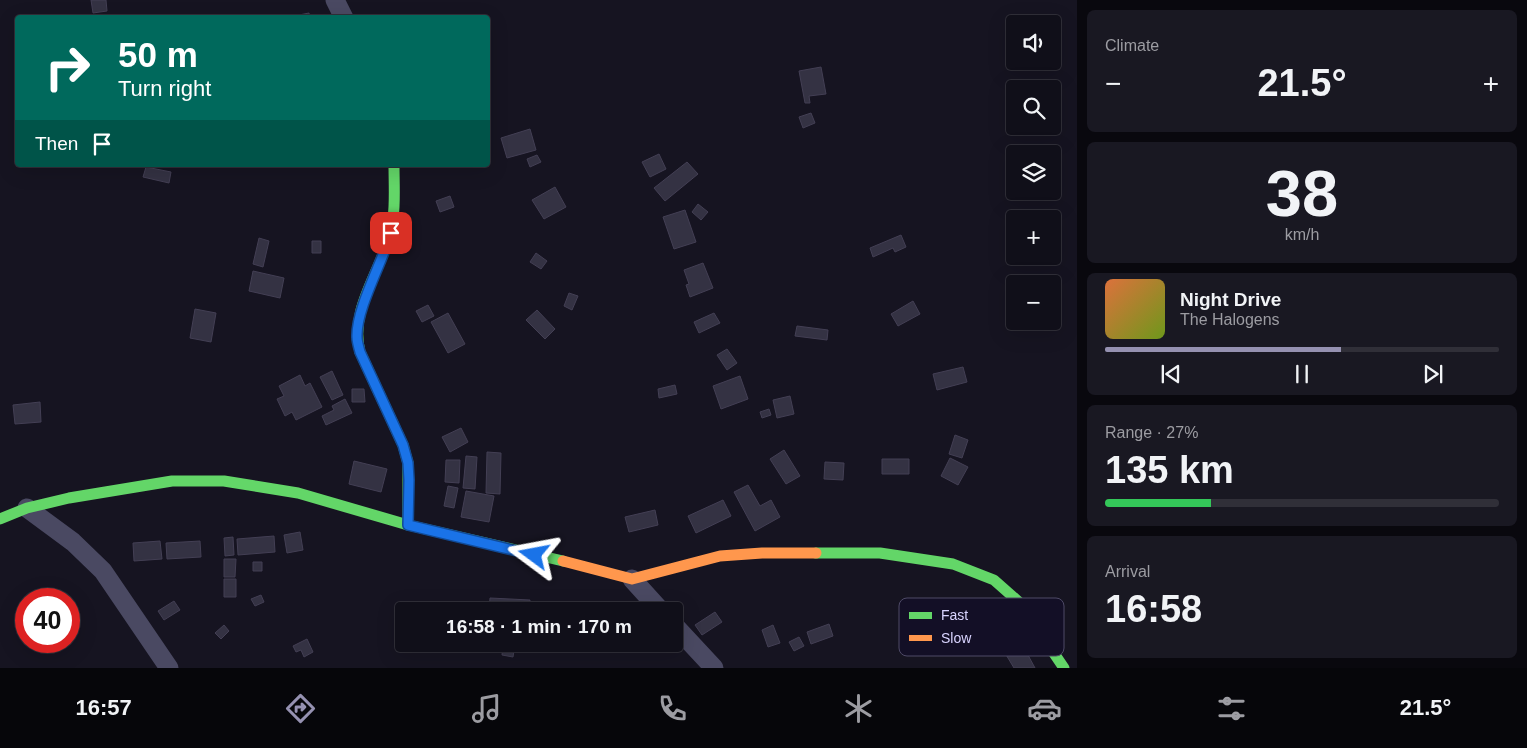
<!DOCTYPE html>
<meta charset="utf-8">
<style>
body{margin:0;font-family:Helvetica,sans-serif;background:#191822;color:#f1f3f6;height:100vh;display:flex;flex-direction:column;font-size:19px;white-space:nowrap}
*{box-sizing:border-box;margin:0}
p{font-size:16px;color:#9c9ca2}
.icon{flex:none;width:28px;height:28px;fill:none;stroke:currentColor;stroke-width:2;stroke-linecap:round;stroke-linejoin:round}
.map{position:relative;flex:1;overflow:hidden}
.sheet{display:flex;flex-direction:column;gap:10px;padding:10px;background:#09080e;width:450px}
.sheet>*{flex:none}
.banner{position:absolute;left:15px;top:15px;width:475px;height:152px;border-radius:5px;box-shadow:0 5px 20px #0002,0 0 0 1px #302f38;background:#00695c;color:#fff;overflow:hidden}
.controls{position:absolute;left:1006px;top:15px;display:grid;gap:10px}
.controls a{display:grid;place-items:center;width:55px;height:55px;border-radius:5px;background:#100f19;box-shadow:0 5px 20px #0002,0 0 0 1px #302f38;font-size:25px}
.speed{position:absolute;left:15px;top:588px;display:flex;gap:10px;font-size:25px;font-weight:700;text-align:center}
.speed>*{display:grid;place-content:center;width:65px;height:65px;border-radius:50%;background:#100f19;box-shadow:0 5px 20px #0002,0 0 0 1px #302f38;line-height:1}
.speed .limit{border:8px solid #d22;background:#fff;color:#111}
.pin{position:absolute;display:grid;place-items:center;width:42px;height:42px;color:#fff;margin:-21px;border-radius:10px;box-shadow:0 2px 8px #0006}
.me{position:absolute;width:55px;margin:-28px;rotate:283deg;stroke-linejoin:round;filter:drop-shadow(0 0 4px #0008)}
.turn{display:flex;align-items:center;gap:18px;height:105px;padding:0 20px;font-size:22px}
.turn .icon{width:65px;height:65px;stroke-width:2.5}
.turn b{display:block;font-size:35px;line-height:42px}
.then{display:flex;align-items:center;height:48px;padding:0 20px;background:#0003;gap:10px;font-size:19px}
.big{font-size:38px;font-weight:700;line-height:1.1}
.sheet .widget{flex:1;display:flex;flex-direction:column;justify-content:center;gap:8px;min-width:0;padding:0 18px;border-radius:8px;background:#191822}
.sheet .dial{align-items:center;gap:0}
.dial b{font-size:65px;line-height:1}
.song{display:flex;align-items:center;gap:15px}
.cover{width:60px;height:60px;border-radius:8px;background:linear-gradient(135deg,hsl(20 70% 55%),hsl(80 70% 35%))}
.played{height:5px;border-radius:2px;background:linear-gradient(90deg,#9591b1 60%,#302f38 60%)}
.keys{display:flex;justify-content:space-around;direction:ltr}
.heat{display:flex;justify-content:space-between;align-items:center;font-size:28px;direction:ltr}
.charge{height:8px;border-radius:4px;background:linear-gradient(90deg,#34c759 27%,#302f38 0)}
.trip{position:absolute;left:395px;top:602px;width:288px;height:50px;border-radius:5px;background:#100f19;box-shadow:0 5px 20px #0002,0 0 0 1px #302f38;font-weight:700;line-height:50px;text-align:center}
.tabs{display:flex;height:80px;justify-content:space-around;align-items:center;background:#06060a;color:#9c9ca2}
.tabs .icon{width:35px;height:35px}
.tabs .on{color:#9591b1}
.tabs b{font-size:22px;color:#f1f3f6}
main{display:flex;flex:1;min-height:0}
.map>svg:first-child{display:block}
</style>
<main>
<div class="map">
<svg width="1077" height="668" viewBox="0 0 1077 668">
<rect width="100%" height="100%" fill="#161421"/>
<path fill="#343243" stroke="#433f54" d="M91,0H106L107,11L93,13Z
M309,13L310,18H294V16Z
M821,67L826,94L809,96L810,103H805L799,71Z
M811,113L815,123L803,128L799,117Z
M530,129L536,150L507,158L501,138Z
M659,154L666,169L650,177L642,162Z
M537,155L541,162L530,167L527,159Z
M687,162L698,174L665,201L654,188Z
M146,167L171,172L169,183L143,177Z
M555,187L566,207L544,219L532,200Z
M450,196L454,207L440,212L436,201Z
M698,204L708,212L701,220L692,212Z
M685,210L696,242L674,249L663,217Z
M901,235L906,247L895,252L893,248L873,257L870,248Z
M259,238L269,241L263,267L253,264Z
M312,241H321V253H312Z
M536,253L547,261L541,269L530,262Z
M703,263L713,288L690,297L686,285L689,284L684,270Z
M253,271L284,278L280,298L249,291Z
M569,293L578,296L572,310L564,306Z
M913,301L920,314L898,326L891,314Z
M428,305L434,316L422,322L416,311Z
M195,309L216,313L211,342L190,338Z
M537,310L555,329L545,339L526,320Z
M448,313L465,344L448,353L431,322Z
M714,313L720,323L699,333L694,322Z
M797,326L828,330L827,340L795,336Z
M727,349L737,363L727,370L717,355Z
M963,367L967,382L937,390L933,374Z
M332,371L343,395L332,400L320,377Z
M300,375L305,386L310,383L322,407L296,420L292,412L285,416L277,399L284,396L279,386Z
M740,376L748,399L721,409L713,386Z
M675,385L677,394L659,398L658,389Z
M352,389H364L365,402H352Z
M790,396L794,414L777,418L773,400Z
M345,399L352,413L326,425L322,416L334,410L332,406Z
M40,402L41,422L15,424L13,405Z
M769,409L771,415L762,418L760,412Z
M461,428L468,442L450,452L442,437Z
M955,435L968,440L962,458L949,454Z
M784,450L800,476L786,484L770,459Z
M487,452L501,453L500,494L486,493Z
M466,456L477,457L475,489L463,488Z
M950,458L968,467L958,485L941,476Z
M882,459H909V474H882Z
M446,460H460L459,483L445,482Z
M354,461L387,469L381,492L349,484Z
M825,462L844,463L843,480L824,479Z
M748,485L760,506L771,500L780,517L755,531L734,492Z
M448,486L458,488L454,508L444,506Z
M466,491L494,496L489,522L461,517Z
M723,500L731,516L696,533L688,516Z
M655,510L658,525L629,532L625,517Z
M300,532L303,550L287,553L284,535Z
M274,536L275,552L238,555L237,539Z
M233,537L234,555L225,556L224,538Z
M160,541L162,559L134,561L133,543Z
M200,541L201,557L167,559L166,543Z
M224,559H236L235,577H224Z
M253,562H262V571H253Z
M224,579H236V597H224Z
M261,595L264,602L255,606L251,599Z
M490,598L530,600L529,611H489Z
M174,601L180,610L164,620L158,611Z
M577,604H597V611H577Z
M609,608H626V611H609Z
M715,612L722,622L702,635L695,625Z
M829,624L833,636L811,644L807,632Z
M224,625L229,631L221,639L215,633Z
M773,625L780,643L768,647L762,630Z
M799,637L804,646L794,651L789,642Z
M307,639L313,652L304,657L301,650L296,652L293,646Z
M503,644H515L513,657L502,655Z
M1022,644L1035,668H1014L1005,653Z"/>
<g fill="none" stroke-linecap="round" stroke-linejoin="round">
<path stroke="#4a4962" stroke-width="19" d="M335,0L344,18
M27,508L73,542L103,571L169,668
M632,579L661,611
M674,625L714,668"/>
<path stroke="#63d668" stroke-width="11" d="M394,165C394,188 396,212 390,234C380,273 349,310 360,352L403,445L408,463V525
M0,519L27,508L69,498L172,481H224L298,493L408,525L563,561
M816,553H880L953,564L994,580L1020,603L1064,668"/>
<path stroke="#ff974d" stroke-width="11" d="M563,561L632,579L720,556L762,553H816"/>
</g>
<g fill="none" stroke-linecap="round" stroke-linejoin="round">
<g stroke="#114b97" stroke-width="12">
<path id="route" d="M391,233C382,263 356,309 357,337C357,342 359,348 360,352L403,445L408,463L409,480L408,525L534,555"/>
</g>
<use href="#route" stroke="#1a73e8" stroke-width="9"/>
</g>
<rect x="899" y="598" width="165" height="58" rx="8" fill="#130f26" stroke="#4e4a67" stroke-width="1"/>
<rect x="909" y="612" width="23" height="7" fill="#63d668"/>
<rect x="909" y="635" width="23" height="6" fill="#ff974d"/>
<g font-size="14" fill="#d9d4ff">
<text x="941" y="620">Fast</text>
<text x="941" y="643">Slow</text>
</g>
</svg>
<div class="controls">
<a><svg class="icon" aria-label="sound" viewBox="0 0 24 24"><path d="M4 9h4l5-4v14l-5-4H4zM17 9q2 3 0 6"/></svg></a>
<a><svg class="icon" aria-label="search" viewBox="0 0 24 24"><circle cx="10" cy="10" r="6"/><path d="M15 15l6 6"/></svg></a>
<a><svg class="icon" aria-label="layers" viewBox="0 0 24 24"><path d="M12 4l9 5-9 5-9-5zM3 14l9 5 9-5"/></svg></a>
<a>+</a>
<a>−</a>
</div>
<div class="speed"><div class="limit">40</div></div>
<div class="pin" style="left:391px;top:233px;background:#d93025"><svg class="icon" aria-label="arrive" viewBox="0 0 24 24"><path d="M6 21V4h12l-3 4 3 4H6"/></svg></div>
<svg class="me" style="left:534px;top:555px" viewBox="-20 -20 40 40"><path d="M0-17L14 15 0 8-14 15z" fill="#1a73e8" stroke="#fff" stroke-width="4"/></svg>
<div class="trip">16:58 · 1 min · 170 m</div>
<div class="banner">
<div class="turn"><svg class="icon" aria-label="right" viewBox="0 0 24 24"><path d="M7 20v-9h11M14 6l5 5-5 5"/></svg><div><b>50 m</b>Turn right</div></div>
<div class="then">Then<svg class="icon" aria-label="arrive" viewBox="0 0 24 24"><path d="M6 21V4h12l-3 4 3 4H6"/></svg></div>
</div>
</div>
<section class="sheet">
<div class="widget"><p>Climate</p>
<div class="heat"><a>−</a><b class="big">21.5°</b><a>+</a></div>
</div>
<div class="widget dial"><b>38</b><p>km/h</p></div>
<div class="widget">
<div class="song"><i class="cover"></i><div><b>Night Drive</b><p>The Halogens</p></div></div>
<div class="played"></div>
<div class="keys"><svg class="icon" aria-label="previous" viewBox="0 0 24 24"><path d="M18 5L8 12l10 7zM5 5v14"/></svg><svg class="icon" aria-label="pause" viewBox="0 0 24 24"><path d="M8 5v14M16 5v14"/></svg><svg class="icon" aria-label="next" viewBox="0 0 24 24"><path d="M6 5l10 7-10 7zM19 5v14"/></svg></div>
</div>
<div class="widget"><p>Range · 27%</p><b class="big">135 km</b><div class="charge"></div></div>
<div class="widget"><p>Arrival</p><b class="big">16:58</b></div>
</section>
</main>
<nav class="tabs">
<b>16:57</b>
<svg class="icon on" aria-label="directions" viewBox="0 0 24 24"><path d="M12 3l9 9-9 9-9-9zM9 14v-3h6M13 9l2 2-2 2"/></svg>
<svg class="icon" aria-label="music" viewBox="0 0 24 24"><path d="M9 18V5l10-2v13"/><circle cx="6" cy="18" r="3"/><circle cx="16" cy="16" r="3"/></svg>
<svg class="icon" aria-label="phone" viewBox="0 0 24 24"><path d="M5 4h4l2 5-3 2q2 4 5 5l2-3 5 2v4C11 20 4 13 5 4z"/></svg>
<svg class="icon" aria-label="climate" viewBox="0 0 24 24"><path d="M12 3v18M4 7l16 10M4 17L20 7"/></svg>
<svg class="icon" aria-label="car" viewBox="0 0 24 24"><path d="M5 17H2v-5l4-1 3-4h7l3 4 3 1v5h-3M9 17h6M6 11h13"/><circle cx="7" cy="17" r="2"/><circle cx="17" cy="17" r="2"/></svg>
<svg class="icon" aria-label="filters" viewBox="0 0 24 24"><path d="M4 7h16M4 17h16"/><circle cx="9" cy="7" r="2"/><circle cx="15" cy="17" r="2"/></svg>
<b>21.5°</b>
</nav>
